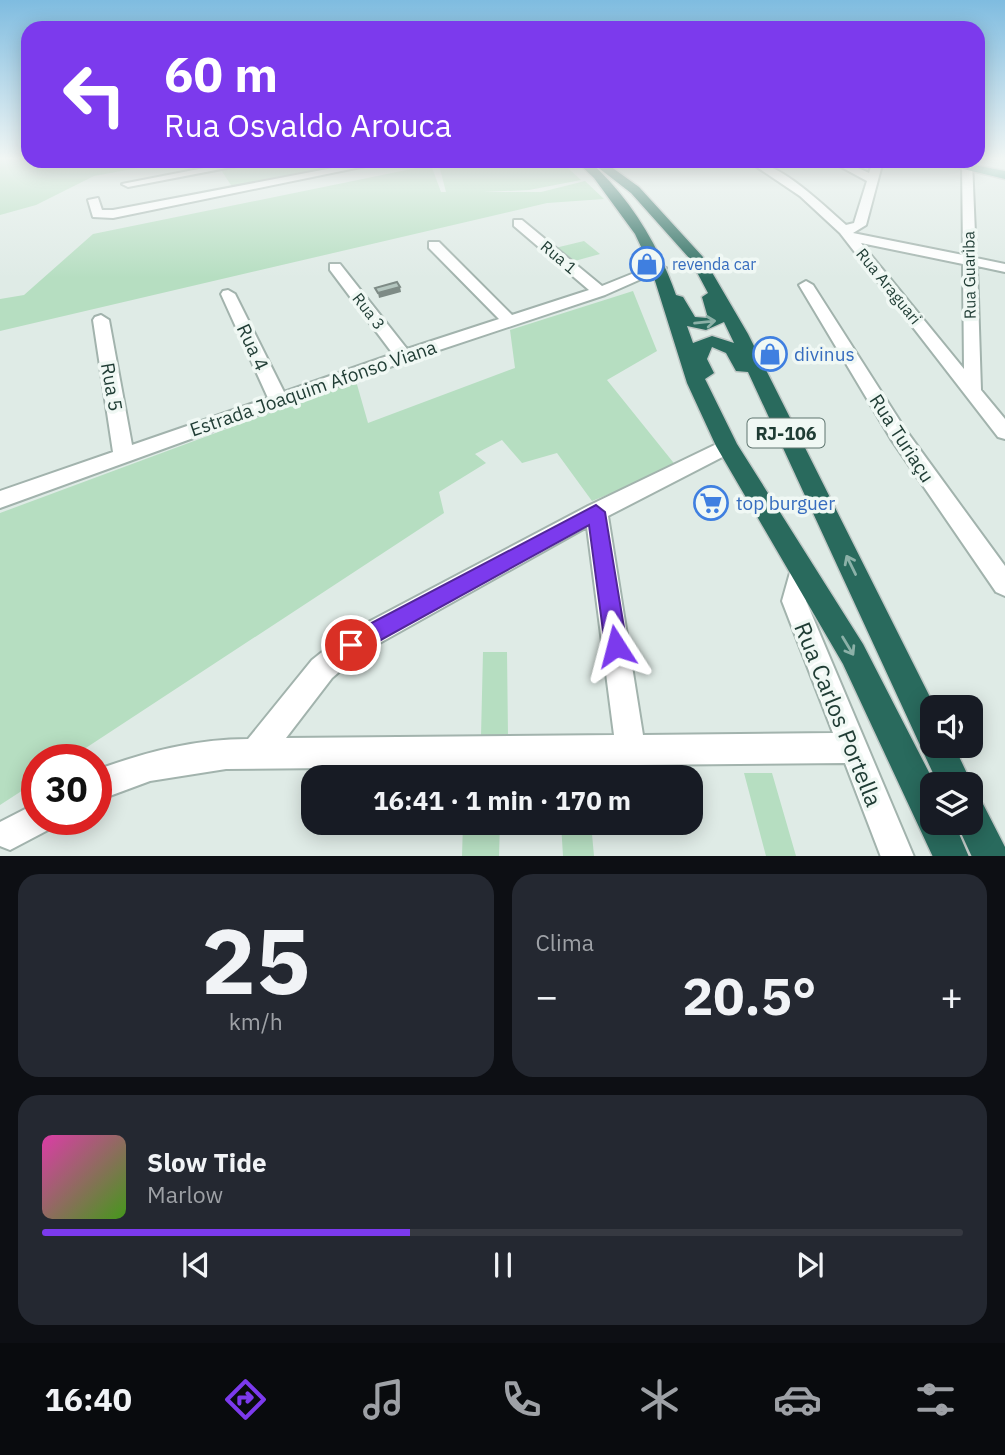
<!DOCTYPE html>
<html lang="pt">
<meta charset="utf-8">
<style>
body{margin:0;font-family:"IBM Plex Sans",sans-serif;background:#242831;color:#f1f3f6;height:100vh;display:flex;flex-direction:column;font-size:26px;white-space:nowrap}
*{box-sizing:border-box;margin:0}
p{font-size:23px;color:#9ea1a6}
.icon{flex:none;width:38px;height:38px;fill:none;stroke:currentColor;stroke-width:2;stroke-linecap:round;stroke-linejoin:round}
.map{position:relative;height:856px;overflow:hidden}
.sheet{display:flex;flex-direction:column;gap:18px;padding:18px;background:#0d0f14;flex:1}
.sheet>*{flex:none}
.guide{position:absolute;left:21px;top:21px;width:964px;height:147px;border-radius:21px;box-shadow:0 4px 18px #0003;background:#7c3aed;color:#fff;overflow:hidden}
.controls{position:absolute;left:920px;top:695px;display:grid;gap:14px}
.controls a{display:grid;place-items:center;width:63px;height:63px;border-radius:14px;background:#171b24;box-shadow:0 4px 18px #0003;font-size:35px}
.speed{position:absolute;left:21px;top:744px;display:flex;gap:14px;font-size:35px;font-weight:700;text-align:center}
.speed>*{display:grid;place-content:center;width:91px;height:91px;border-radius:50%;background:#171b24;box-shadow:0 4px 18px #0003;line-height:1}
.speed .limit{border:10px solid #d22;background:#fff;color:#111}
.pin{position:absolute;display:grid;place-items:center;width:60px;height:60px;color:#fff;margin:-30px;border:4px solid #fff;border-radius:50%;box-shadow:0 2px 7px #0007}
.me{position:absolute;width:77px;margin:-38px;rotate:351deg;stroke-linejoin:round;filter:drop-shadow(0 0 5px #0008)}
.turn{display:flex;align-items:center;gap:24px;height:147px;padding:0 28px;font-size:32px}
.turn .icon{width:91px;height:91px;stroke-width:2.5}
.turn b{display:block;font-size:49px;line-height:60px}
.big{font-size:52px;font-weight:700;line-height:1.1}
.sheet .tile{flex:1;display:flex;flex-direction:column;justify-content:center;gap:10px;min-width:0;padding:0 24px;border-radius:21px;background:#242831}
.sheet .dial{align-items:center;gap:0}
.dial b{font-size:91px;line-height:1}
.song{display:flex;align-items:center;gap:21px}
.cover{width:84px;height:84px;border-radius:10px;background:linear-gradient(135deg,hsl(320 70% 55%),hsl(100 70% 35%))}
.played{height:7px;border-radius:4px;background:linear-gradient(90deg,#7c3aed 40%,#363941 40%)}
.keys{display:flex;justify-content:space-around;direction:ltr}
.heat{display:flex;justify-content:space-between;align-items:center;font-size:38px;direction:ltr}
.sheet .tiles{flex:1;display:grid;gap:18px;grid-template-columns:1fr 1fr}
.tile:last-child{grid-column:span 2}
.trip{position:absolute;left:301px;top:765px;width:402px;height:70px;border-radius:21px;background:#171b24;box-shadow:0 4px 18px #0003;font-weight:700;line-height:70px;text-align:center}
.tabs{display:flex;height:112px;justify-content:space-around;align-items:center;background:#090b0e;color:#9ea1a6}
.tabs .icon{width:49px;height:49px}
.tabs .selected{color:#7c3aed}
.tabs b{font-size:32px;color:#f1f3f6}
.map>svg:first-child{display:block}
</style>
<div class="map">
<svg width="1005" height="857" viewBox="0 0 1005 857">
<rect width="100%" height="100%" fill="#dfebe6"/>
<path fill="#b6dec1" d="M0,158H28V161H176L94,176L36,205L0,215Z
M270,161H324L331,169L233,188L221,170Z
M461,161H560L581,180L529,190L483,192H541L585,181L604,199L547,203L0,331V299L24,295L93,234L431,165L441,192H446L439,165Z
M584,241L600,254L571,262L555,248Z
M633,291L657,351L607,380L677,467L592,501L557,453L522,463L502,440L475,454L486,463L439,492L444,513L69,759L37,760V781L0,805V513L356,381L368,423L515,368L510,330Z
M483,652H507L508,736H481Z
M744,773H772L796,856H766Z
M463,823H500L499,856H462Z
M561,823H591L594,856H563Z"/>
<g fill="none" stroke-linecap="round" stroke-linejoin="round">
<g stroke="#a2b3ad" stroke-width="4">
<path id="minor" d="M240,161H263L128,187L122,184Z
M369,161H390L113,218L93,217L88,200L98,198L102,210H113Z
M748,161C779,161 823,205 846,225L854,223L867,181L830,161H843L869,173L873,161H883L866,225L853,233L963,255L962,161H972L976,258L1005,264V272L977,266L981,390L1005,419V439L998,437L840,233L800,196ZM861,243L963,264L964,369Z
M514,220H522L602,286L654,265L666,268L605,295L409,360L0,508V491L113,452L93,320L95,317L101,315L109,320L132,445L268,398L221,294L223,291L228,290L235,294L284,392L393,354L330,270V264H340L407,349L499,319L429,248V242H439L512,315L589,290L514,226Z
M806,281L813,285L905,429L1005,566V596L996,592L891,439L799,285Z
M727,439L734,441L737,446L734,451L608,516L643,735L833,733L782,601L793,562L801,559L809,562L813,569L806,601L914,857H881L845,763L226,769L150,781L96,801V770C146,752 195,739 248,739L312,660L342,636L588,506ZM587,527L614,735L286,738L332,678L360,654Z
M37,803V819H53L48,830L10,850L0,846V822Z"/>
</g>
<g stroke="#c0c8c6" stroke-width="3">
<path id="major" d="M930,161H953L1005,171V179Z"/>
</g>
<g stroke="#c0c8c6" stroke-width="3">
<path id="highway" d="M576,161H589C629,196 659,246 676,295L683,297L695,317L708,318L702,297L708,293L690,259L631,193L591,162L603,161L639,187L703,257L748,334L935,707L933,746H954L972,784L971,786L938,784L748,372L736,371L726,353L712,347L707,359L714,373L705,379L707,383L737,444L863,644L935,784H933V822H954L969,857H933L843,664L716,446L687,383L651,268L635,234L594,178ZM724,322L734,343L712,336L693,343L687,326L706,330Z
M971,799L983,804L1005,847V857H972L956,822H971Z"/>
</g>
<use href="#minor" fill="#fff" fill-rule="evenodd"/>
<use href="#major" fill="#60a492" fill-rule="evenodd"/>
<use href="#highway" fill="#296a5d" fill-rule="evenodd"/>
</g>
<path fill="#7e8b86" d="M400,287L401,292L379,298L378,293Z"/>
<path fill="#b4c6bf" stroke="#7e8b86" stroke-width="2" d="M397,282L400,287L378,293L375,288Z"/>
<defs><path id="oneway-shaft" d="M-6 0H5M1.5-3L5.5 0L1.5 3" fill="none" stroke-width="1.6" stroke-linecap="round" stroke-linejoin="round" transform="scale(1.75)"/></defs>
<g stroke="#8cb1a8">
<use href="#oneway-shaft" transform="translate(705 322) rotate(-6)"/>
<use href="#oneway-shaft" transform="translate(851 565) rotate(-116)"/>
<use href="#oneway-shaft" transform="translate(848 646) rotate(59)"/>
</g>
<linearGradient id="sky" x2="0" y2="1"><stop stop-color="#7fbce0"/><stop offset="0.57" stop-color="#f1f6f4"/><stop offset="1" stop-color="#f1f6f4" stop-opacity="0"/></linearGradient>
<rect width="1005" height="278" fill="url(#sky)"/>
<path fill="#7c3aed" stroke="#51269a" stroke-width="2" d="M596,505L605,512L627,646L624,653L616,656L608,653L605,646L589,525L359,652L351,655L343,652L340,645L343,638Z"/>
<defs>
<g id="shop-ring" transform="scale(1.75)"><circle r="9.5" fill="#f0f8f4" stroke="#3f7fe0" stroke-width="1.5"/><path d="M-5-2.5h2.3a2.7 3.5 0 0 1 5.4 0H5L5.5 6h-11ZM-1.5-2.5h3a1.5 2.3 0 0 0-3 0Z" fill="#3f7fe0"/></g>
<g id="supermarket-ring" transform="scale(1.75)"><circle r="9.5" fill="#f0f8f4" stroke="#3f7fe0" stroke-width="1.5"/><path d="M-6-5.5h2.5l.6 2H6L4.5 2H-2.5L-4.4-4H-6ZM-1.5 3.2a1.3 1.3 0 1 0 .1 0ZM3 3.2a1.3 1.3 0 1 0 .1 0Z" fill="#3f7fe0"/></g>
</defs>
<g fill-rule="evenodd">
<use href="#shop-ring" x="647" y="264"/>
<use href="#shop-ring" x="770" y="354"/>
<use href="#supermarket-ring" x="711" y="503"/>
</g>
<g text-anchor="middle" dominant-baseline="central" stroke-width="7" stroke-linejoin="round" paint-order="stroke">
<g font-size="16" fill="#1f3c34" stroke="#f0f8f4">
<text transform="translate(559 257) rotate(40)">Rua 1</text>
<text transform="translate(969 275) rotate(-91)">Rua Guariba</text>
<text transform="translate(889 286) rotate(51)">Rua Araguari</text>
<text transform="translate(369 311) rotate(52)">Rua 3</text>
</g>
<g font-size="16" fill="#366cbe" stroke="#f0f8f4" text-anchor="start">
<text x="672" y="264">revenda car</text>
</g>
<rect fill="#f0f8f4" stroke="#5e746e" stroke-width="2" x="747.5" y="418.5" width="77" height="29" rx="5"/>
<g font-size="18" font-weight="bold" fill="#1f3c34">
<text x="786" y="433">RJ-106</text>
</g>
<g font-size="19" fill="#1f3c34" stroke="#f0f8f4">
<text transform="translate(253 347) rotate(65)">Rua 4</text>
<text transform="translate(112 387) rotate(80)">Rua 5</text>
<text transform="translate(313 388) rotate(-19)">Estrada Joaquim Afonso Viana</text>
<text transform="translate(902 438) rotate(57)">Rua Turiaçu</text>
</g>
<g font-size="19" fill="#366cbe" stroke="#f0f8f4" text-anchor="start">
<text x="794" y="354">divinus</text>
<text x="736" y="503">top burguer</text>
</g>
<g font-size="23" fill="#1f3c34" stroke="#f0f8f4">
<text transform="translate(839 714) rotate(68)">Rua Carlos Portella</text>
</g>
</g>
</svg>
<div class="controls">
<a><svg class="icon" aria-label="sound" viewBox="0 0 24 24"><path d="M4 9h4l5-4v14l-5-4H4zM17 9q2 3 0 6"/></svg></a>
<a><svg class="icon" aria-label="layers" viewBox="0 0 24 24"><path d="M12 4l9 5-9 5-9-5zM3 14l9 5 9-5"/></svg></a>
</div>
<div class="speed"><div class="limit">30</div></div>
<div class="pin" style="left:351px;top:645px;background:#d93025"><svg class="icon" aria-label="arrive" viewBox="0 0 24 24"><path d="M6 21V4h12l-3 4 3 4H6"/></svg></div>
<svg class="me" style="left:616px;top:646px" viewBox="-20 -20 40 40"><path d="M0-17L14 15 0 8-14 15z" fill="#7c3aed" stroke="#fff" stroke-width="4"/></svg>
<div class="trip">16:41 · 1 min · 170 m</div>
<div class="guide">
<div class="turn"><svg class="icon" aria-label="left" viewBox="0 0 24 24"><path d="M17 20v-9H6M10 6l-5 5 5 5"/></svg><div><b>60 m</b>Rua Osvaldo Arouca</div></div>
</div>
</div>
<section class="sheet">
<div class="tiles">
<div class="tile dial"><b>25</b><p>km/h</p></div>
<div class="tile"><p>Clima</p>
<div class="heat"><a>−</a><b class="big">20.5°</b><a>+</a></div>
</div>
<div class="tile">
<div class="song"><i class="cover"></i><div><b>Slow Tide</b><p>Marlow</p></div></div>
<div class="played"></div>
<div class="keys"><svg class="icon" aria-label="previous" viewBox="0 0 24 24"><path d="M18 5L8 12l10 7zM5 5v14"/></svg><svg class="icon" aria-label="pause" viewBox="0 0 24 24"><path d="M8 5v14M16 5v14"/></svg><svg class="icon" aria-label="next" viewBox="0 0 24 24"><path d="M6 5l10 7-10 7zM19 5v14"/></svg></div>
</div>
</div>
</section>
<nav class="tabs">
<b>16:40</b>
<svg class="icon selected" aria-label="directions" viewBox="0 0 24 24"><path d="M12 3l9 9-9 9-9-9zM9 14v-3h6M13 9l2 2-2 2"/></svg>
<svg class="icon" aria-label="music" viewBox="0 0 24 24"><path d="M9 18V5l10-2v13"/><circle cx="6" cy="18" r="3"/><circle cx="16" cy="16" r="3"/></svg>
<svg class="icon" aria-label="phone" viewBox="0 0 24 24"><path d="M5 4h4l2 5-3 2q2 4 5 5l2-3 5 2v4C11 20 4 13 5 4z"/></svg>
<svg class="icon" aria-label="climate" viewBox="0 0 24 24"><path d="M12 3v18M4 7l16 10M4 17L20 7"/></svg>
<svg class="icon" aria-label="car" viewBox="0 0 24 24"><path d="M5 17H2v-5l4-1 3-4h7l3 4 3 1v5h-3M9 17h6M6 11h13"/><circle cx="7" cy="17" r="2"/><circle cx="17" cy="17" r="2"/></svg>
<svg class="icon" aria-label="filters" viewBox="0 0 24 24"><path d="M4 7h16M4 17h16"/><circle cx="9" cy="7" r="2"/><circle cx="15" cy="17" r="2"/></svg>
</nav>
